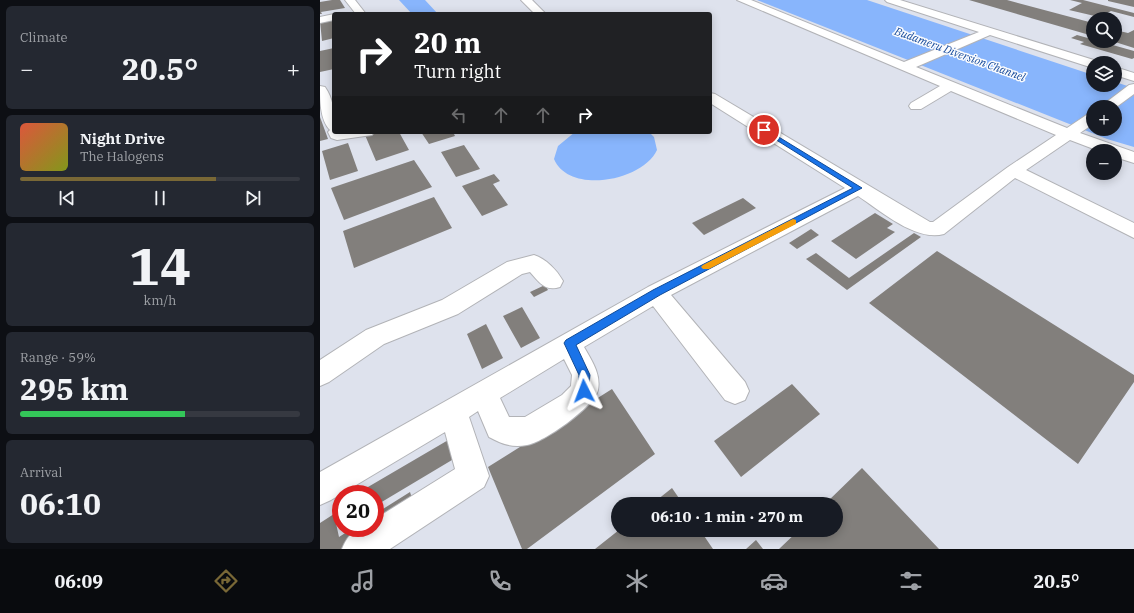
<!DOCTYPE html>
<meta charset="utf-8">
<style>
body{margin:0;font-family:"IBM Plex Serif",serif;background:#242831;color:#f1f3f6;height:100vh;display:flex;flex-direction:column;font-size:15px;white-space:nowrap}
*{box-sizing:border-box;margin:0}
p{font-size:13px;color:#9ea1a6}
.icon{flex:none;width:22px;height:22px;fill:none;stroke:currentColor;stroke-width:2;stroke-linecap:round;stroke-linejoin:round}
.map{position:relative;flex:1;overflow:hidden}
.drawer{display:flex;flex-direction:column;gap:6px;padding:6px;background:#0d0f14;width:320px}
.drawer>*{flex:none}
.hud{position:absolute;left:12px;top:12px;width:380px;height:122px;border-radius:4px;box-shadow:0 2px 10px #0003;background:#202124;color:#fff;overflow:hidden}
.controls{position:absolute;left:766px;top:12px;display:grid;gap:8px}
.controls a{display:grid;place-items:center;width:36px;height:36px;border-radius:50%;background:#171b24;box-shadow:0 2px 10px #0003;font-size:20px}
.speed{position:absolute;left:12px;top:485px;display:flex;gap:8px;font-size:20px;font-weight:700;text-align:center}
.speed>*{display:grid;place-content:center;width:52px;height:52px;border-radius:50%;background:#171b24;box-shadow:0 2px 10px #0003;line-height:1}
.speed .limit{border:6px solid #d22;background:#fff;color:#111}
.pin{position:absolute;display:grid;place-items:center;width:34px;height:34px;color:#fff;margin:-17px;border:2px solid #fff;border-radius:50%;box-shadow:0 1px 4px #0007}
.me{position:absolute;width:44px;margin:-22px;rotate:357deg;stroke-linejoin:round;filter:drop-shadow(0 0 3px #0008)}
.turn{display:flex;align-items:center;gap:14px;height:84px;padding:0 16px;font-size:18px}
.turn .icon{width:52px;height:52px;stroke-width:2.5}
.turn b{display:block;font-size:28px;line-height:34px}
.lanes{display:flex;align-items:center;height:38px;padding:0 16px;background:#0003;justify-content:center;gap:20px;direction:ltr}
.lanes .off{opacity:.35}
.big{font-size:30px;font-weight:700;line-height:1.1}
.drawer .widget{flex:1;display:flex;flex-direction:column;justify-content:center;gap:6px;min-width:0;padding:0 14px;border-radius:6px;background:#242831}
.drawer .dial{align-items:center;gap:0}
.dial b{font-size:52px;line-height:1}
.song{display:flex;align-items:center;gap:12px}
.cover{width:48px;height:48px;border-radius:6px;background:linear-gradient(135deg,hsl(10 70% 55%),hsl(70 70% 35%))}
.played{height:4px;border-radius:2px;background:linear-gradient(90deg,#796836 70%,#363941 70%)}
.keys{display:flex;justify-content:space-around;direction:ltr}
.heat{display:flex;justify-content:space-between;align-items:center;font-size:22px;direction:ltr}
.charge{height:6px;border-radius:3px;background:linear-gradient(90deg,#34c759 59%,#363941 0)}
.trip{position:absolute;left:291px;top:497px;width:232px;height:40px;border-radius:20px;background:#171b24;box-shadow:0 2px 10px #0003;font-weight:700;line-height:40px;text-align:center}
.dock{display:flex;height:64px;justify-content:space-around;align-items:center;background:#090b0e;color:#9ea1a6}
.dock .icon{width:28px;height:28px}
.dock .current{color:#796836}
.dock b{font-size:18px;color:#f1f3f6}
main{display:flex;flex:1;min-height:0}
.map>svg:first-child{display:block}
</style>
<main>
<section class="drawer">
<div class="widget"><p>Climate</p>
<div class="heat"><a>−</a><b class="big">20.5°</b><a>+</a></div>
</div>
<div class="widget">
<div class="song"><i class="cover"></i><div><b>Night Drive</b><p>The Halogens</p></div></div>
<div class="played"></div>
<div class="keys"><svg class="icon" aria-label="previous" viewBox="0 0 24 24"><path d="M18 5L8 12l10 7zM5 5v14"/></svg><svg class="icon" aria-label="pause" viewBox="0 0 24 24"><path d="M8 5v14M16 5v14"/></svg><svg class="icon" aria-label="next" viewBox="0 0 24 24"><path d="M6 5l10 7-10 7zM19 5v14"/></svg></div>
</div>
<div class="widget dial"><b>14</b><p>km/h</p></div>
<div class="widget"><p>Range · 59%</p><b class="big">295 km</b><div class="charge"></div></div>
<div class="widget"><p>Arrival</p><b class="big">06:10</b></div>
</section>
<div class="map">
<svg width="814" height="549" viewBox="0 0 814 549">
<rect width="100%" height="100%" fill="#edeff3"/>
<path fill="#dee2ed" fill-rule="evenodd" d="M0,0H814V549H0ZM14,14H390V132H14ZM773,19H795V41H773ZM773,63H795V85H773ZM773,107H795V129H773ZM773,151H795V173H773ZM21,494H55V528H21ZM298,504H516V530H298Z"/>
<path fill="#88b5fc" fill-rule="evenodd" d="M79,0H105L118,14H92Z
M437,0H547L773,75V85H795V82L814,88V147L787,139ZM773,107H795V129H773Z
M255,132H329L334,137L337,150C323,181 249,195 234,159L238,146Z"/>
<path fill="#827f7c" d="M12,0H20L25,8L1,12L2,14H0V2Z
M649,0H687L773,23V36Z
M750,0H763L814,13V17L791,11L779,17L749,10L762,3Z
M788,0H814V7L788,1Z
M14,18V38L2,41L0,21Z
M795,30L808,33L814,30V48L792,41H795Z
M757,35L814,51V58L812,59L760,44L764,42L751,38Z
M14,48V69L0,72V51Z
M0,117L8,139L0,141Z
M54,132H79L89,150L56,161L45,135Z
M101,132H133L135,136L109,144Z
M28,143L38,171L10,180L2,151Z
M144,145L160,169L136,177L121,152Z
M94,160L112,187L24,220L11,188Z
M174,174L180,181L173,184L188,205L162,216L142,186Z
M114,197L132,228L34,268L23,231Z
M423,198L436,208L384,235L372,223Z
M555,213L573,224L567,228L575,232L536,259L511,241Z
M491,229L499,235L477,249L469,243Z
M594,233L601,237L527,290L486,259L496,253L529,278Z
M617,251L814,375V382L758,464L549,303Z
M225,285L228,290L214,297L210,292Z
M202,307L220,338L201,348L183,316Z
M166,324L183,358L162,369L147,334Z
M472,384L500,414L421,477L394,441Z
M292,389L335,454L207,549H202L168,467Z
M130,439L137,457L55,506V494H36Z
M542,468L619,549H459L479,530H516V504H505Z
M352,488L363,504H332Z
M90,492L95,508L32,549H0V523L14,514L19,537L33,528H55V514Z
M21,503V523H20L17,505Z
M299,530H380L393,549H275Z
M436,540L443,549H426Z"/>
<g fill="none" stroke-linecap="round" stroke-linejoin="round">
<g stroke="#b2b3b7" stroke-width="2">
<path id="minor" d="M25,0H35L46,14H36Z
M201,0H212L226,14H215Z
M417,0H431L584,62L659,32L567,2L565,0H580L777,61L779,63H773V68L670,35L596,67L747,128L768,114L773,113V124L760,133L814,152V163L795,157V151H779L750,140L706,170L814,223V238L695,178L624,234C596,242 561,211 538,196L351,295L425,382L429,391L425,400L415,404L405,400L333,306L264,347C272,361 281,374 278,390C274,407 223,443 207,445C192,448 182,444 169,437L158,411L149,417L169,476L164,487L70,549H22C29,532 36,528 55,528V519L135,469L125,432L11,500L0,505V472L328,287L525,188L390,103V93L395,94L610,222H613L688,167L736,135L631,91L601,109H591L589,106L591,103L620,86ZM244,359L252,375L251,386L242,395L205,417H189L180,398Z
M14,14V20L0,23V17Z
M795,67L814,73V81L795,75Z
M814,84V94L795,108L780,107L809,85Z
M0,86L5,87C15,101 14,116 14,132H54L52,135L17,140L11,138L8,132L10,130C0,120 0,100 0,86Z
M214,255C226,259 237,270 243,281L240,287C225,292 219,282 210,272L202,274L138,314L64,344L9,382L0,386V360L46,330L122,300L187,262Z"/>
</g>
<use href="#minor" fill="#fff" fill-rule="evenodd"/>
</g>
<path fill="#1a73e8" stroke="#114b97" d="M444,128L542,188L340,295L256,345L270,375L268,394L264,396L260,394L258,391L259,375L244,343L246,340L333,290L533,188L442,131V129Z"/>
<path fill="#f59e0b" d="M473,219L476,220V224L389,269H383L381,267L383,265Z"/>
<g text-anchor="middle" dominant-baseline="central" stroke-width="3" stroke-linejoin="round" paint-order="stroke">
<g font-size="11" font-style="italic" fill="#174b9c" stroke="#fbfcfe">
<text transform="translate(640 54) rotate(20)">Budameru Diversion Channel</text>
</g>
</g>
</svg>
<div class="controls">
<a><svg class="icon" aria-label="search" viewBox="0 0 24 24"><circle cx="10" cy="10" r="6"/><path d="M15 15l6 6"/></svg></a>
<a><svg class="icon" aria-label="layers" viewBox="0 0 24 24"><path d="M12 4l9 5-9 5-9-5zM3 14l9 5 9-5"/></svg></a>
<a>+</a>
<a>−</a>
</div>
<div class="speed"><div class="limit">20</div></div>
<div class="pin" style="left:444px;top:130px;background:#d93025"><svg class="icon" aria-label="arrive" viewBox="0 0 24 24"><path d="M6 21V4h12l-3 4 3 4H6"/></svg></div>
<svg class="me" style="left:264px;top:391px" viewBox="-20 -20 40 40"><path d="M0-17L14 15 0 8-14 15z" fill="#1a73e8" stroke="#fff" stroke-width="4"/></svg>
<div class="trip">06:10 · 1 min · 270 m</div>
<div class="hud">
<div class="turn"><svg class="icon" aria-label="right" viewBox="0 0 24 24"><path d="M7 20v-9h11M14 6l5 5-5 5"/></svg><div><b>20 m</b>Turn right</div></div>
<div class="lanes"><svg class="icon off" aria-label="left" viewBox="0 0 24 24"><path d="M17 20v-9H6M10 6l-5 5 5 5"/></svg><svg class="icon off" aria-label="ahead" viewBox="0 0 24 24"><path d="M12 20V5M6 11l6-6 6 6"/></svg><svg class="icon off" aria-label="ahead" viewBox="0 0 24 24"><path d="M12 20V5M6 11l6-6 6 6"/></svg><svg class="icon" aria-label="right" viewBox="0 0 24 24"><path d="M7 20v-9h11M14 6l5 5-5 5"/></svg></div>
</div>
</div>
</main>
<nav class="dock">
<b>06:09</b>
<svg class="icon current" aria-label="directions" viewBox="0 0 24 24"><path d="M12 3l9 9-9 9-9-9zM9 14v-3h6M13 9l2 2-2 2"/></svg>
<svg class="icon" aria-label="music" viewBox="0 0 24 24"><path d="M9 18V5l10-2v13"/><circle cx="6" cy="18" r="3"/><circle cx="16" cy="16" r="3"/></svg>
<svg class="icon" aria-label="phone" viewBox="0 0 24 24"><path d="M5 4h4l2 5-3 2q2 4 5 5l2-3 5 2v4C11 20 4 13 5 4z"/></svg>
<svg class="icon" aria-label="climate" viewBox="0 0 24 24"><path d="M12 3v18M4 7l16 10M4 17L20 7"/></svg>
<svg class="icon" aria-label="car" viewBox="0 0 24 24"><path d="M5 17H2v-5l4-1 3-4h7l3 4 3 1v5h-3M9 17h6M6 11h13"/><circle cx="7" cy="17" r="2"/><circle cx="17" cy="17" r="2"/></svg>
<svg class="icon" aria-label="filters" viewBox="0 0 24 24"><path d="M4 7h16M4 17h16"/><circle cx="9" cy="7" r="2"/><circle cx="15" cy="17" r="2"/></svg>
<b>20.5°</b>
</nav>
